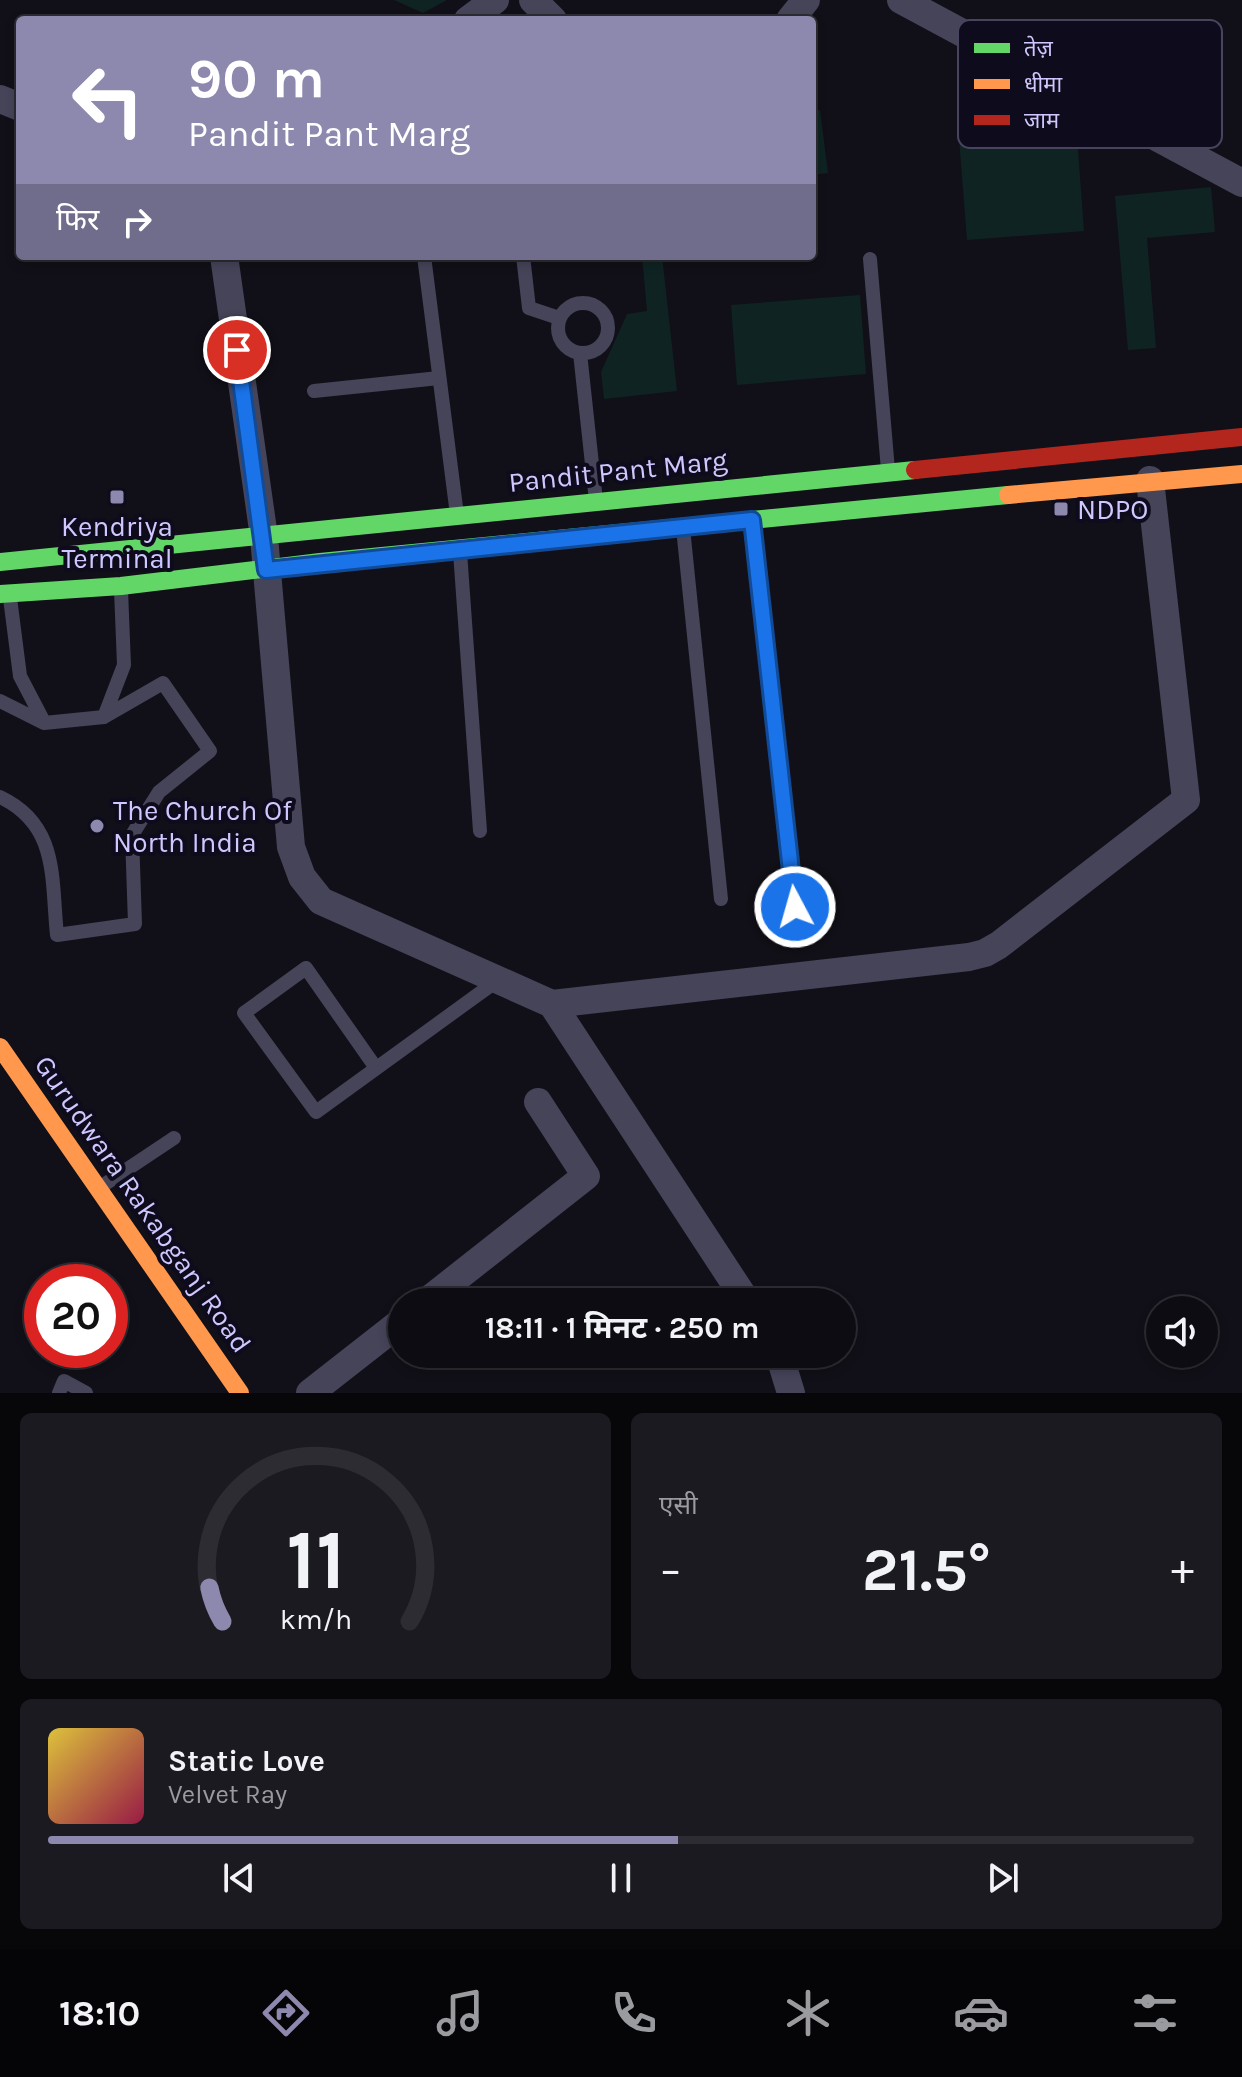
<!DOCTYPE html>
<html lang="hi">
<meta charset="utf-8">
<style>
body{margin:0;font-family:Karla,"Noto Sans Devanagari",sans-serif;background:#1b1a20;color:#f1f3f6;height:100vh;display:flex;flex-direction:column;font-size:30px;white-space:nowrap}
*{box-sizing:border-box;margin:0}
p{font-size:26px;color:#9a9b9f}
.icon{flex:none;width:44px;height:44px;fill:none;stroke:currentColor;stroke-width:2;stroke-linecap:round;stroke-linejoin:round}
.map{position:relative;height:1393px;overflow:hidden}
.panel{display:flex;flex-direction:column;gap:20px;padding:20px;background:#07070a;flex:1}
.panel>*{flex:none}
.top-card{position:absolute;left:16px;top:16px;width:800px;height:244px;border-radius:8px;box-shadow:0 4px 12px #0003,0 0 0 2px #2d2c32;background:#8c88ae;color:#fff;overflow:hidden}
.controls{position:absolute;left:1146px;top:1296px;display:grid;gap:16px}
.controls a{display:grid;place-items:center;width:72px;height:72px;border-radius:50%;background:#0d0c12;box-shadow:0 4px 12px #0003,0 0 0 2px #2d2c32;font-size:40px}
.speed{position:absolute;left:24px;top:1264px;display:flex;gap:16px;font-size:40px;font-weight:700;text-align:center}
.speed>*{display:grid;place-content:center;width:104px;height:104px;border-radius:50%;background:#0d0c12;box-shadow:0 4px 12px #0003,0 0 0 2px #2d2c32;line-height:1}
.speed .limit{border:12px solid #d22;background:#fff;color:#111}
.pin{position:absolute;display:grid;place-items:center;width:68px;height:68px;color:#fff;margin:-34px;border:4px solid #fff;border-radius:50%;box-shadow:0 2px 8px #0007}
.me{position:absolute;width:88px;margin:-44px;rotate:354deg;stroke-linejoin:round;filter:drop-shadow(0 0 6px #0008)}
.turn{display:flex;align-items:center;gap:28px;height:168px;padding:0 40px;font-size:36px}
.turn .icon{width:104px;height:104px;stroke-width:2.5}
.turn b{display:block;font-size:56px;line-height:68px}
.then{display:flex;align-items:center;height:76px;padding:0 40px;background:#0003;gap:16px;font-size:30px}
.big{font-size:60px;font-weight:700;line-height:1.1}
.panel .card{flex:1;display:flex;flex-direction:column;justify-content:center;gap:12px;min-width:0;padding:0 28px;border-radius:12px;background:#1b1a20}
.panel .dial{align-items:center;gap:0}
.dial svg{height:208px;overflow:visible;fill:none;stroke:#2d2c32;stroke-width:7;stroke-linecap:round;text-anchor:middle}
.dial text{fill:#f1f3f6;stroke:none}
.song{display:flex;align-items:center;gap:24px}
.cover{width:96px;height:96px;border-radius:12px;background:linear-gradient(135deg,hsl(50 70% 55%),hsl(340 70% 35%))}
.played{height:8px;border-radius:4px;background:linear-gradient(90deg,#8c88ae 55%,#2d2c32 55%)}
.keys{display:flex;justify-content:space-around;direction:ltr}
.heat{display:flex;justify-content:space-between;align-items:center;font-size:44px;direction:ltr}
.panel .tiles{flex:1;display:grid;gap:20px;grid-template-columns:1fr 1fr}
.card:last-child{grid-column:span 2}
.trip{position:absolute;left:388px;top:1288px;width:468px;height:80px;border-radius:40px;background:#0d0c12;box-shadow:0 4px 12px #0003,0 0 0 2px #2d2c32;font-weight:700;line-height:80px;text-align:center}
.dock{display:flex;height:128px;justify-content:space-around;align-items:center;background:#050507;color:#9a9b9f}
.dock .icon{width:56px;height:56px}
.dock .on{color:#8c88ae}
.dock b{font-size:36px;color:#f1f3f6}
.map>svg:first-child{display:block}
</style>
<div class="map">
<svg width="1242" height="1393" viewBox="0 0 1242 1393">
<rect width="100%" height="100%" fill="#111018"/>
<path fill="#0f2323" d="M394,0H447L423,13Z
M989,77L1076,123L1084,231L967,240L959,138Z
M820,110L828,173L812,175V111Z
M1211,187L1215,232L1147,238L1156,348L1128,350L1115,196Z
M642,256H662L677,391L604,399L601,372L627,314L647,311Z
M860,295L866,374L737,385L731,305Z"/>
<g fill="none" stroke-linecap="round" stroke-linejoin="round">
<path stroke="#454459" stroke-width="14" d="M424,256L457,515
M523,256L529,308L559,318
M870,259L888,470
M558 328a25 25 0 1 1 50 0a25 25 0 1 1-50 0Z
M580,353L596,501
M314,391L439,378
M752,520L798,937
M683,528L721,899
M460,552L480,831
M10,598L20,676L44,722
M0,701L44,723L104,717L163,683L210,751L159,792L132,835L135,924L57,935C51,878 59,825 0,797
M104,717L124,665L121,590
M376,1068L306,968L244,1013L316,1112L498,980
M99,1188L174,1138
M59,1393L64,1381L86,1393"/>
<path stroke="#454459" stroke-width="28" d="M533,0L553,20
M901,0L1242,183
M468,20L495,0
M790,20L806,0
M0,99L20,107
M224,256L264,537L291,847L302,877L321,901L552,1004L969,957L985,953L999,945L1186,800L1150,480
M552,1004L747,1302
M426,1302L586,1176L538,1102
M779,1354L791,1393
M310,1393L402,1321"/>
<path stroke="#63d668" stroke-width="18" d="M0,562L915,470
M0,594L121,586L320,562L1008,495"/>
<path stroke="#ff974d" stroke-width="18" d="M1008,495L1242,474
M0,1047L240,1393"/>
<path stroke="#b3261e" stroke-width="18" d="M915,470L1242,437"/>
</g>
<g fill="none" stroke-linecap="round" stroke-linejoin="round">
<g stroke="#114b97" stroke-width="20">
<path id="route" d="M237,350L266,570L752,520L795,907"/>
</g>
<use href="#route" stroke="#1a73e8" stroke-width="14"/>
</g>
<g fill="#8c88ae" stroke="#0e0c1c" stroke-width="3">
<rect x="109" y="489" width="16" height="16" rx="4"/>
<rect x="1053" y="501" width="16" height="16" rx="4"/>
<circle cx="97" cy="826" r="8"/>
</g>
<g text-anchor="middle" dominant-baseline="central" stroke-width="8" stroke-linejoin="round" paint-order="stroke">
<g font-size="28" fill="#cec8fe" stroke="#0e0c1c">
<text transform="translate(618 471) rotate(-6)">Pandit Pant Marg</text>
<text transform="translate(143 1204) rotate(55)">Gurudwara Rakabganj Road</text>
</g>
<g font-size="28" fill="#cec8fe" stroke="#0e0c1c" text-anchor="start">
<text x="1077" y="509">NDPO</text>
<text x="117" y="526" text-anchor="middle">Kendriya<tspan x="117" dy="32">Terminal</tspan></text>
<text x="113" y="810">The Church Of<tspan x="113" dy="32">North India</tspan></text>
</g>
</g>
<rect x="958" y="20" width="264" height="128" rx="12" fill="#0e0c1c" stroke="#484460" stroke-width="2"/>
<rect x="974" y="43" width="36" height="10" fill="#63d668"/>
<rect x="974" y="79" width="36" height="10" fill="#ff974d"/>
<rect x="974" y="115" width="36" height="10" fill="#b3261e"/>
<g font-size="22" fill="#cec8fe">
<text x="1024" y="56">तेज़</text>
<text x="1024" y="92">धीमा</text>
<text x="1024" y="128">जाम</text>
</g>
</svg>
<div class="controls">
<a><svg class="icon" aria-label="sound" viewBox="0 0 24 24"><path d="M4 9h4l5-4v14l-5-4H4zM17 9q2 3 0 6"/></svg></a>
</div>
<div class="speed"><div class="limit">20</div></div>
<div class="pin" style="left:237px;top:350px;background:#d93025"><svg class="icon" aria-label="arrive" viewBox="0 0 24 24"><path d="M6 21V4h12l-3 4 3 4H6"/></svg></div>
<svg class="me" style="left:795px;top:907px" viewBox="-20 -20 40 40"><circle r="17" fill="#1a73e8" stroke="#fff" stroke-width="3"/><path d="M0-11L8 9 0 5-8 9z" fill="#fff"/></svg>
<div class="trip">18:11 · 1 मिनट · 250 m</div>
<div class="top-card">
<div class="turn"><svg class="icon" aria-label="left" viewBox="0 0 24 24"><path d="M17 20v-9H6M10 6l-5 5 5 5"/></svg><div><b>90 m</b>Pandit Pant Marg</div></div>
<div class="then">फिर<svg class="icon" aria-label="right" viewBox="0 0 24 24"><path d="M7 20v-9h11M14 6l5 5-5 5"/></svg></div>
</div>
</div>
<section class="panel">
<div class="tiles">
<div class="card dial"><svg viewBox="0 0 100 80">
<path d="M14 69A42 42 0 1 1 86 69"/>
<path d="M14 69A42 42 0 0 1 9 56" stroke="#8c88ae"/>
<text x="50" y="56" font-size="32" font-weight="700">11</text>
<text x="50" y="72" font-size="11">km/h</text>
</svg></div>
<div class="card"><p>एसी</p>
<div class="heat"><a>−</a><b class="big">21.5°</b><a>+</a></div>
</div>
<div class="card">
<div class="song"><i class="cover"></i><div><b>Static Love</b><p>Velvet Ray</p></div></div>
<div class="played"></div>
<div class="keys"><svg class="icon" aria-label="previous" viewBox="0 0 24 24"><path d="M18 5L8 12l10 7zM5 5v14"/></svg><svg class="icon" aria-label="pause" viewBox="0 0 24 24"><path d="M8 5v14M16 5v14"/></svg><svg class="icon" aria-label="next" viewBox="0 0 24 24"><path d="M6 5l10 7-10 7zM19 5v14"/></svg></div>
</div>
</div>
</section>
<nav class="dock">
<b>18:10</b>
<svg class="icon on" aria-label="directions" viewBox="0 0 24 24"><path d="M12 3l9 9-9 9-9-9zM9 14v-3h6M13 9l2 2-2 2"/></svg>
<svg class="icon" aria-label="music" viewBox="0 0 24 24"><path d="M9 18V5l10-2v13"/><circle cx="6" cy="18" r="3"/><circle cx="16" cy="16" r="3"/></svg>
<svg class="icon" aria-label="phone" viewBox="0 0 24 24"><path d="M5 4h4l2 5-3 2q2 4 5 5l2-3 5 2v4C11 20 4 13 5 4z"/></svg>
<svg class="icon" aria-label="climate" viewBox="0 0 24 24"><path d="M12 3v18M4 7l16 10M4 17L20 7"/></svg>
<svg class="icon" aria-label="car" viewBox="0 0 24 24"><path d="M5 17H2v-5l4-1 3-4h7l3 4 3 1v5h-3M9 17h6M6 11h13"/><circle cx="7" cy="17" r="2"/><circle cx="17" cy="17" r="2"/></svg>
<svg class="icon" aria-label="filters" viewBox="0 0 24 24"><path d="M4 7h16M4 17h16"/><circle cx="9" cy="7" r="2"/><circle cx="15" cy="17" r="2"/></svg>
</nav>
